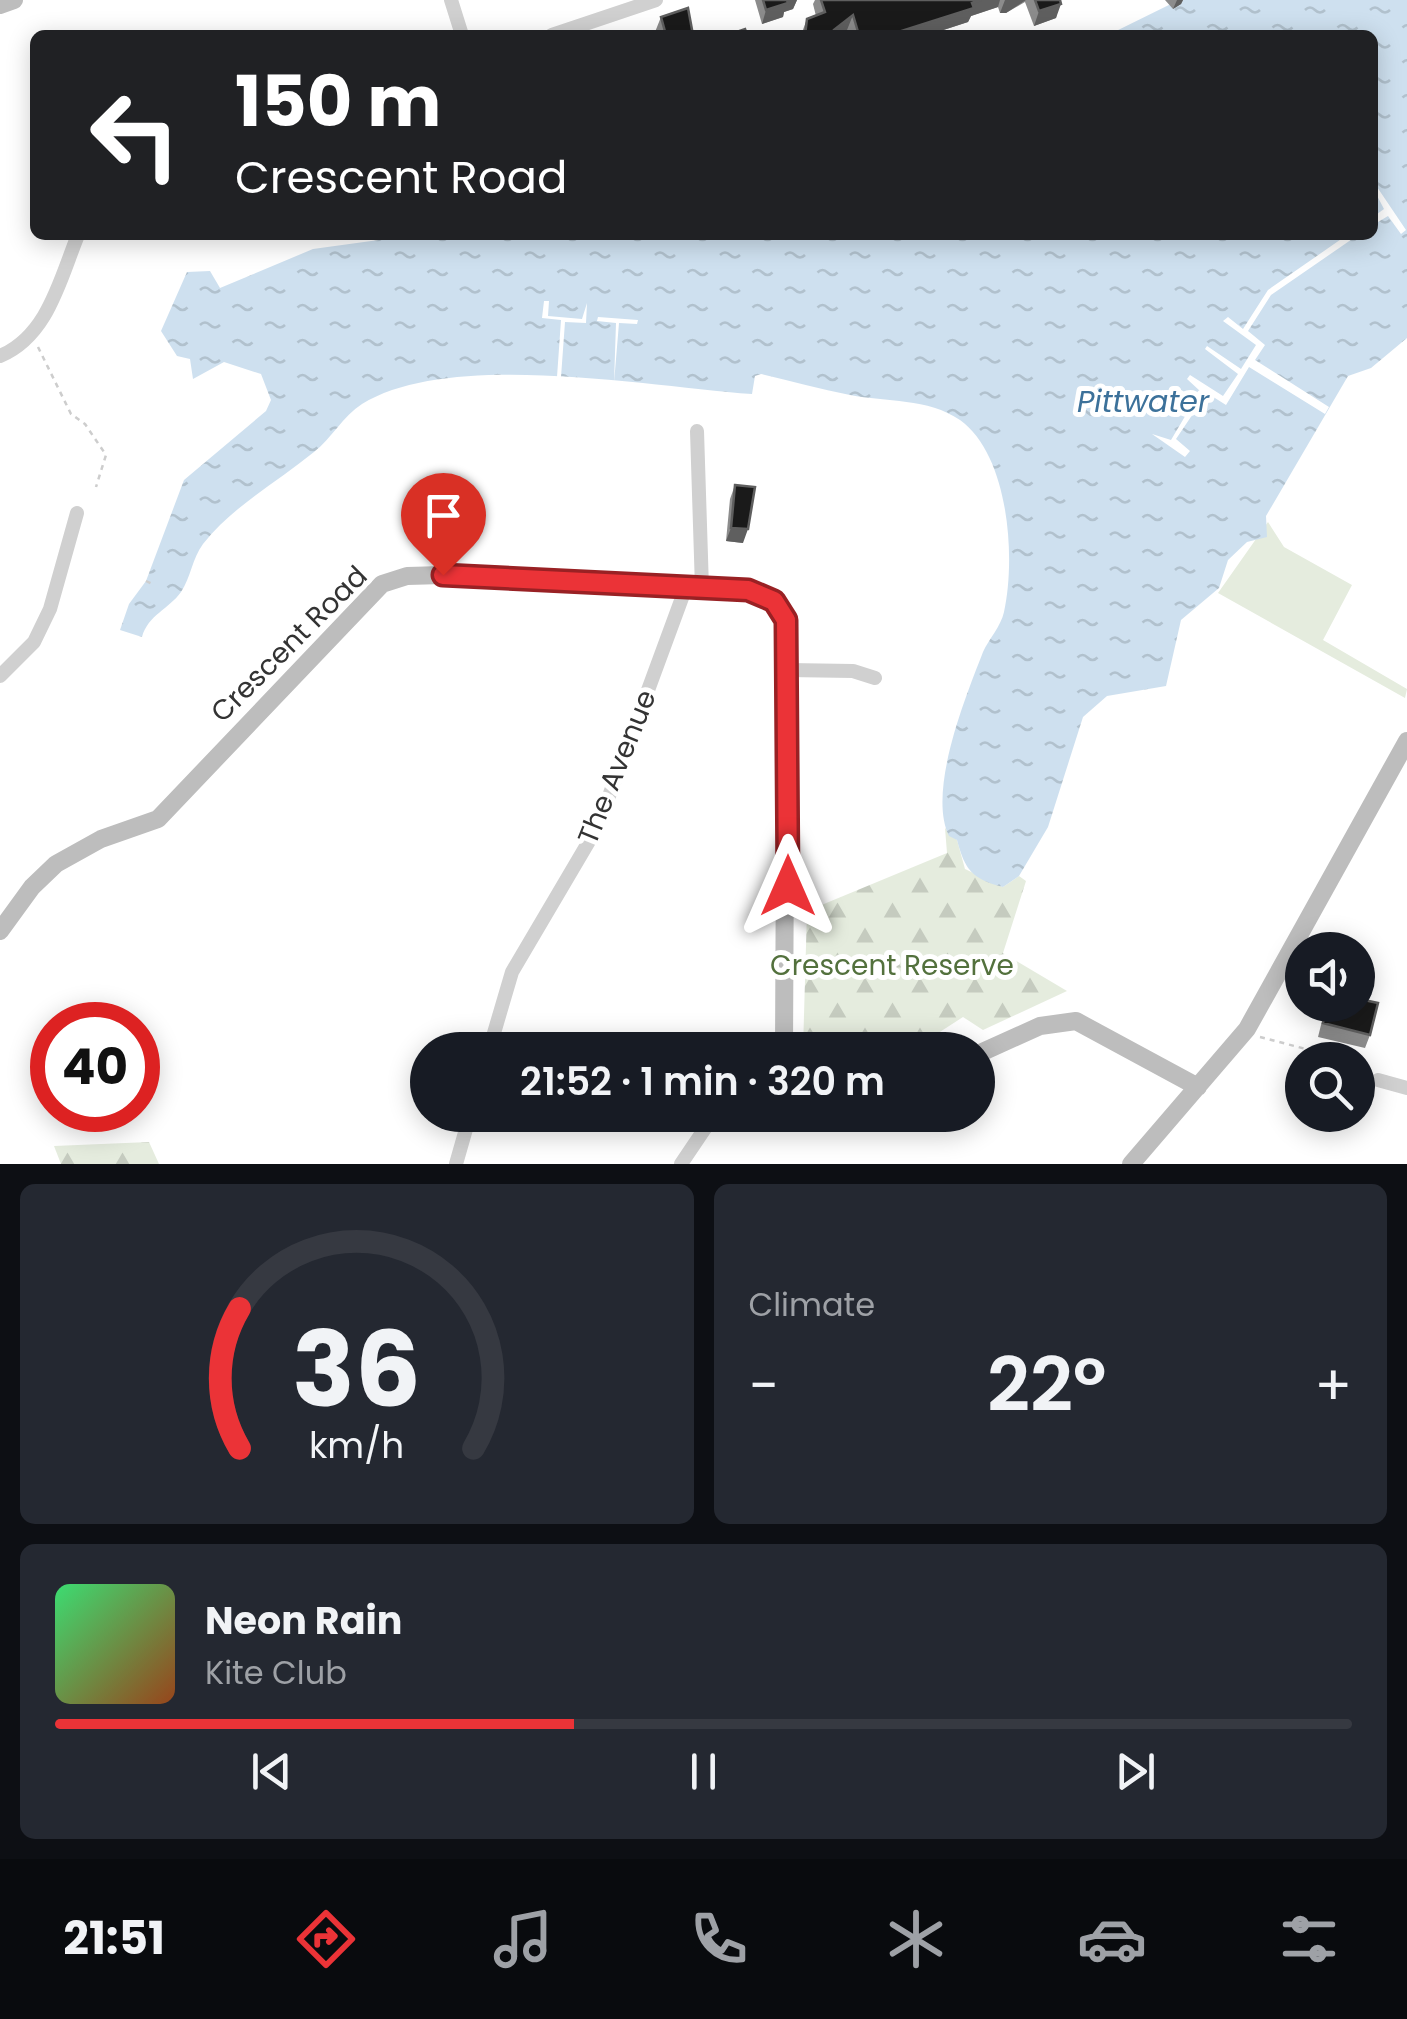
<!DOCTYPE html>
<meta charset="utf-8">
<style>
body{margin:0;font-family:Poppins,sans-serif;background:#242831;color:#f1f3f6;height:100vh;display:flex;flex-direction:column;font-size:38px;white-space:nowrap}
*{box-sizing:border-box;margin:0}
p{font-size:32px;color:#9ea1a6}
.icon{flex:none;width:55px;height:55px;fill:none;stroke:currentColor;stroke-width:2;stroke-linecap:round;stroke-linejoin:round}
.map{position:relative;height:1164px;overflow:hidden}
.panel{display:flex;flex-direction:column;gap:20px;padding:20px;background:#0d0f14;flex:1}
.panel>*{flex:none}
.hud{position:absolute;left:30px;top:30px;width:1348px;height:210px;border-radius:15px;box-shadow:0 5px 25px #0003;background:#202124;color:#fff;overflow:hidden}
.fabs{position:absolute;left:1285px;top:932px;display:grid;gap:20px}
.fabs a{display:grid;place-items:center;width:90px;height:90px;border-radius:50%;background:#171b24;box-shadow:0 5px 25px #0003;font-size:50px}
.speed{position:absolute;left:30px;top:1002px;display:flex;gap:20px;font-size:50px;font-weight:700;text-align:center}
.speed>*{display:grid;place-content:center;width:130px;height:130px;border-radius:50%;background:#171b24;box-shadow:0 5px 25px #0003;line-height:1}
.speed .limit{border:15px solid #d22;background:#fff;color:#111}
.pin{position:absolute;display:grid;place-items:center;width:85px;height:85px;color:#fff;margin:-102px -42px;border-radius:50% 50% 50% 0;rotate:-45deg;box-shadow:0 0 10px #0007}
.pin .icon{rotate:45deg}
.me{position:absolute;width:110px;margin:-55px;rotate:0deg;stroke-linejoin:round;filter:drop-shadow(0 0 8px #0008)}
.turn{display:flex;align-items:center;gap:35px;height:210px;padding:0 40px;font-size:45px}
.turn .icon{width:130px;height:130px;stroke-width:2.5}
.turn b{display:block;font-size:70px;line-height:85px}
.big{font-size:75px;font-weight:600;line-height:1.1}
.panel .widget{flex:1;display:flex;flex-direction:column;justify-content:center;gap:15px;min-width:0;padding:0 35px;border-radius:15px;background:#242831}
.panel .dial{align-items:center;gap:0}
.dial svg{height:260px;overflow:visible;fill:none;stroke:#363941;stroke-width:7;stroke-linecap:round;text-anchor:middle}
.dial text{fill:#f1f3f6;stroke:none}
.song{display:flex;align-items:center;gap:30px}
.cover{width:120px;height:120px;border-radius:15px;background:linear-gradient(135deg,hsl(140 70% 55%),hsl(20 70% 35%))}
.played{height:10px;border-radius:5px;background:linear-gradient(90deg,#eb3337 40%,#363941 40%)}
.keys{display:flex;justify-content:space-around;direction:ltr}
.heat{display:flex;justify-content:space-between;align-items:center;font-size:55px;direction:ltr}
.panel .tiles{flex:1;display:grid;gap:20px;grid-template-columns:1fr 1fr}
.widget:last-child{grid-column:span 2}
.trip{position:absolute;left:410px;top:1032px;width:585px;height:100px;border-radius:50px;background:#171b24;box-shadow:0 5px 25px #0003;font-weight:600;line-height:100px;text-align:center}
.tabs{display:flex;height:160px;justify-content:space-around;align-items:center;background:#090b0e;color:#9ea1a6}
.tabs .icon{width:70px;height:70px}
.tabs .on{color:#eb3337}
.tabs b{font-size:45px;color:#f1f3f6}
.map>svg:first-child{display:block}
</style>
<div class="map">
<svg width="1407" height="1164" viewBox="0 0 1407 1164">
<defs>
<pattern id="forest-firs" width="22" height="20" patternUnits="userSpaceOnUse" patternTransform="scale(2.5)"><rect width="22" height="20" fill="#e5ecde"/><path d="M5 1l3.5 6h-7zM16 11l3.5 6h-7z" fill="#c5cbbf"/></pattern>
<pattern id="water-ripples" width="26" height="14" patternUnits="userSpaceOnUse" patternTransform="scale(2.5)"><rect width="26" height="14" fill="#cee0ef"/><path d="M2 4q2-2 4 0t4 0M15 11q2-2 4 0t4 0" fill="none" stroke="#b1c1cd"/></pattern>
</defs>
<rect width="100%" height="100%" fill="#fff"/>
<path fill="url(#forest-firs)" d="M945,828L957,840L965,869L1003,887L1019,876L1026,881L1003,953L1067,991L983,1030L963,1017L912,1050H803L807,911L947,853Z
M149,1142L159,1164H61L54,1146Z"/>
<path fill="#e5ecde" d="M1268,522L1284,547L1352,585L1323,640L1407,689L1405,698L1218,593Z"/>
<path fill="url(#water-ripples)" d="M1179,0H1407V338L1371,368L1348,376L1266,516L1267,537L1247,542L1228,560L1219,588L1181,620L1166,686L1107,696L1083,717L1048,827L1019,876L1003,887C972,879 965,870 957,840L949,836C927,791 966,696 983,652C989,639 1001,626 1004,612C1016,558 1009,455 960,420C928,398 886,402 850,395C820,389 790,381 761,374L755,376L752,394C650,387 451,349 362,404C343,416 331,439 314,452C276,483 234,505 203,544C192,559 191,577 181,592C169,609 148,615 142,637L120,630L129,604L146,581L184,480L266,411L271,400L261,374L224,362L193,379L190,359L177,356L161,331L187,272L210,271L220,288L313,249L415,235H1372V35H1108Z"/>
<path fill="#fff" d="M1375,184L1406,230L1401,234L1388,216L1373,225V217L1384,209L1373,188Z
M1347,235H1358L1271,295L1248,331L1265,345L1255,360L1329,407L1325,414L1249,367L1226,405L1207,393L1176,439L1190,451L1185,457L1152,434L1171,440L1200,391L1187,379L1190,375L1223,396L1238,374L1205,349L1207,346L1241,369L1256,345L1223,321L1228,317L1243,329L1268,290Z
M544,301H549L548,316L582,319L587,303L586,323L565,322L561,377H557L561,320L542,318Z
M598,317L638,320L637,324L619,323L614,383L616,323L597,321Z"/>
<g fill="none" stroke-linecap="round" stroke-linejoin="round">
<path stroke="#cdcdcd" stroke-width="2.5" stroke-dasharray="5 5" stroke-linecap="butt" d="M38,347L71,414L85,424L106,455L96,487
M146,581L152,584
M1260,1037L1348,1060
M1358,1063L1369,1066"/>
<path stroke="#d0d0d0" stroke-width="14" d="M451,0L462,35
M552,35L656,0
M0,356C48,336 60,279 78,235
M697,431L702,588
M788,670L853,671L875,678
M0,676L34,642L50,609L77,513
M489,1050L512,972L598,826L686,587
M1378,1080L1407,1088
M456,1164L470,1115
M681,1164L714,1115"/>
<path stroke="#bdbdbd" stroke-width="18" d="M0,5L14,0
M0,931L32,887L56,864L101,839L158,819L382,584L407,576L443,575L748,591L774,601L786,620L784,1050
M978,1054L1040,1026L1076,1021L1198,1087
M1131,1164L1247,1029L1407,741"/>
</g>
<path fill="#8c8c8c" d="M755,0H797L793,9L784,12L783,17L762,24Z
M815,0H1060L1056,18L1034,26L1025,2L1006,13H1000L998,7L971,16L968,22L928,35H849L847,30L841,35H801L807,19L816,16L813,4Z
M1165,0H1183L1181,4L1173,9Z
M661,17L693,35H656L655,32Z
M735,485L743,543L726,541L730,499Z
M1364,1000L1370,1035L1365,1048L1318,1037L1326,1005H1358Z"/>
<path fill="#5f5f5f" d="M786,0H797L793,9L784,12L783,17L762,24L766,10Z
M981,0H1000L998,7L971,16L968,22L928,35H889Z
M1005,0H1026L1006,13H1000Z
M1177,0H1183L1181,4L1173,9Z
M1061,4L1056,18L1034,26L1039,11Z
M853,15L847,30L841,35H833L834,30Z
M731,528L748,529L743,543L726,541Z"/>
<path fill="#1a1a1a" stroke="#5f5f5f" stroke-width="2.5" d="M763,0H787L788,3L766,10Z
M821,0H981L972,3L974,8L889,35H859L853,15L834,30L836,35H805L807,19L825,12Z
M1035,0H1060L1061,4L1039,11Z
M688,8L693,35H666L661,17Z
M745,29L747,35H728Z
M735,485L755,487L748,529L731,528Z
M1358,989L1366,991L1364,1000L1378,1003L1370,1035L1323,1023L1328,1005H1358Z"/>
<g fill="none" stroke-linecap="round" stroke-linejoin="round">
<g stroke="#992124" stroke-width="25">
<path id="route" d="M443,575L748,590L774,601L786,620L788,886"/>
</g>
<use href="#route" stroke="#eb3337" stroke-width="18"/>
</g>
<g text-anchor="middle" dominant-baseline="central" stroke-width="10" stroke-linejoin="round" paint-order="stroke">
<g font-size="28" fill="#333" stroke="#fff">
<text transform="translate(289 644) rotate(-45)">Crescent Road</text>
<text transform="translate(617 767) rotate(-68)">The Avenue</text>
</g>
<g font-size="28" fill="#53713d" stroke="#fff">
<text x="892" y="965">Crescent Reserve</text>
</g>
<g font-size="30" font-style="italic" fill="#3c719a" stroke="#fff">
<text x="1143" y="401">Pittwater</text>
</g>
</g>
</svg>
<div class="fabs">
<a><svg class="icon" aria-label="sound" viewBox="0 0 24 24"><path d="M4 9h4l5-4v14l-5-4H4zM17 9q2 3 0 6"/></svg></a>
<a><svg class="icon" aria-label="search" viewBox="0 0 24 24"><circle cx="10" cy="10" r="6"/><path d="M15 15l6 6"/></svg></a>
</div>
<div class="speed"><div class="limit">40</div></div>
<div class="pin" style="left:443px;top:575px;background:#d93025"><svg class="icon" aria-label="arrive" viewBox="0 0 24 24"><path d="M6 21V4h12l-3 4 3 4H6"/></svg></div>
<svg class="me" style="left:788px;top:886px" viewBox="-20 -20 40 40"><path d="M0-17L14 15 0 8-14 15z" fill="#eb3337" stroke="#fff" stroke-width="4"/></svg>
<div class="trip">21:52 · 1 min · 320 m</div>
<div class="hud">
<div class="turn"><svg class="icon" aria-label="left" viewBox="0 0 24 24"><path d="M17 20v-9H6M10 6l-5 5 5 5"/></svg><div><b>150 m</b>Crescent Road</div></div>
</div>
</div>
<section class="panel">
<div class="tiles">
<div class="widget dial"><svg viewBox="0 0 100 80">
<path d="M14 69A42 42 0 1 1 86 69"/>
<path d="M14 69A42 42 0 0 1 14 26" stroke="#eb3337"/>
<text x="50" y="56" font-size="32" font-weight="700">36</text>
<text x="50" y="72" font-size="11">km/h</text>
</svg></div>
<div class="widget"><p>Climate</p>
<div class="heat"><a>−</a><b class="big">22°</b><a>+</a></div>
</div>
<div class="widget">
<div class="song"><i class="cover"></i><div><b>Neon Rain</b><p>Kite Club</p></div></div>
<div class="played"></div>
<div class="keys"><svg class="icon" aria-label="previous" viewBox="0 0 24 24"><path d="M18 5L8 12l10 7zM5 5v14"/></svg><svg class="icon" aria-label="pause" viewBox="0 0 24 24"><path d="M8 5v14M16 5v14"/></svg><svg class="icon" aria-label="next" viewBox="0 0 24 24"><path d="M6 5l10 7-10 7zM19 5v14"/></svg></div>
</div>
</div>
</section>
<nav class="tabs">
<b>21:51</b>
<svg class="icon on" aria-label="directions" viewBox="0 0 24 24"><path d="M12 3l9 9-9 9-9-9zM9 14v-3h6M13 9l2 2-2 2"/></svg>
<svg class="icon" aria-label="music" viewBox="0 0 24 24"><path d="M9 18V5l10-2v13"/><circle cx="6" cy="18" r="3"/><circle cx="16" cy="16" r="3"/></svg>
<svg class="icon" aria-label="phone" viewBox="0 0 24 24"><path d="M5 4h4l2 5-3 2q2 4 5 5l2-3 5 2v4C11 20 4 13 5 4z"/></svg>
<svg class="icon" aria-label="climate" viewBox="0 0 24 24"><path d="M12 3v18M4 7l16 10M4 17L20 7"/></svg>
<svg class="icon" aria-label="car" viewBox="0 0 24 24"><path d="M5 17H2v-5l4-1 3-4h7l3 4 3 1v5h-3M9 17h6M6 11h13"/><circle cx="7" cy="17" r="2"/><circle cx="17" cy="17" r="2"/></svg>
<svg class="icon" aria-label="filters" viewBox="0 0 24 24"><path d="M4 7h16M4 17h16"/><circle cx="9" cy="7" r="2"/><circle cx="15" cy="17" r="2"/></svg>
</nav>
